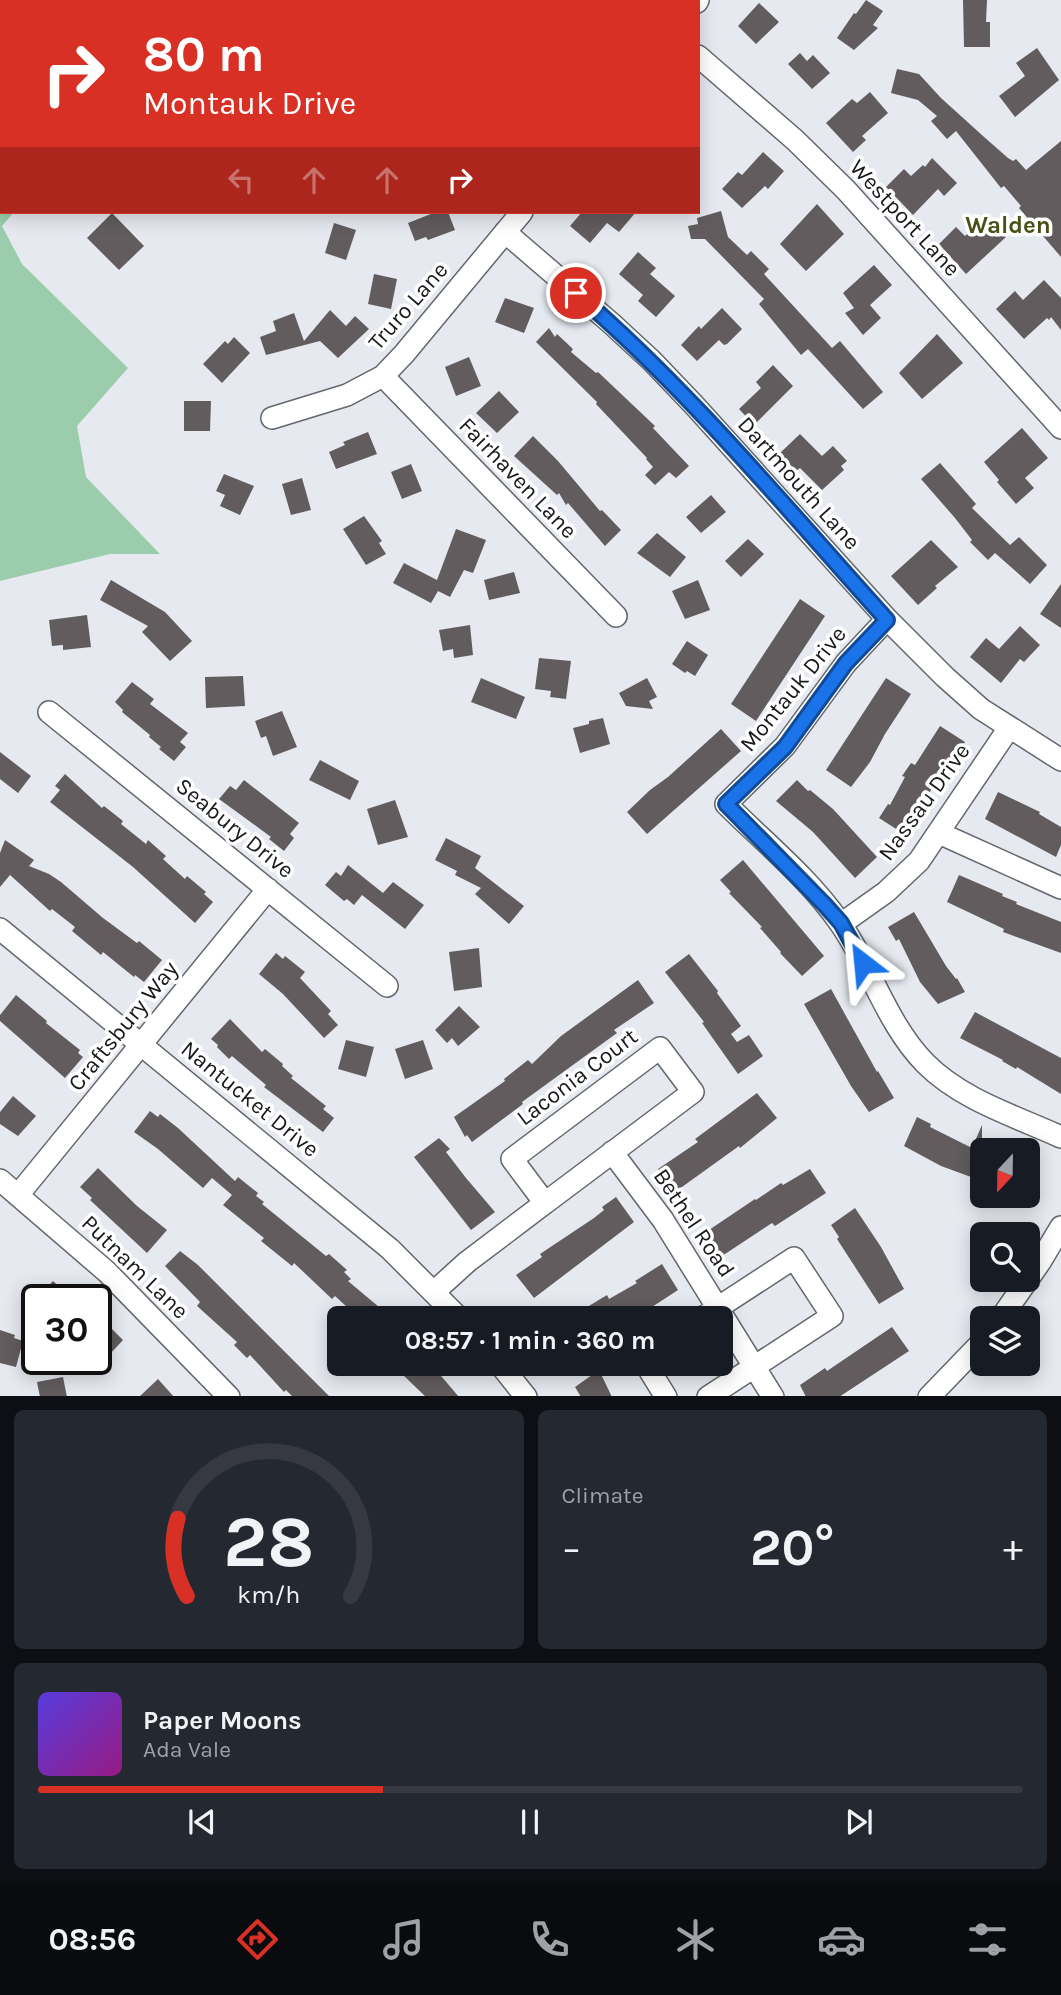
<!DOCTYPE html>
<meta charset="utf-8">
<style>
body{margin:0;font-family:Karla,sans-serif;background:#242831;color:#f1f3f6;height:100vh;display:flex;flex-direction:column;font-size:26px;white-space:nowrap}
*{box-sizing:border-box;margin:0}
p{font-size:23px;color:#9ea1a6}
.icon{flex:none;width:38px;height:38px;fill:none;stroke:currentColor;stroke-width:2;stroke-linecap:round;stroke-linejoin:round}
.map{position:relative;height:1396px;overflow:hidden}
.panel{display:flex;flex-direction:column;gap:14px;padding:14px;background:#0d0f14;flex:1}
.panel>*{flex:none}
.hud{position:absolute;left:0px;top:0px;width:700px;height:214px;box-shadow:0 4px 18px #0003;background:#d93025;color:#fff;overflow:hidden}
.needle{width:46px;rotate:202deg}
.fabs{position:absolute;left:970px;top:1138px;display:grid;gap:14px}
.fabs a{display:grid;place-items:center;width:70px;height:70px;border-radius:10px;background:#171b24;box-shadow:0 4px 18px #0003;font-size:35px}
.speed{position:absolute;left:21px;top:1284px;display:flex;gap:14px;font-size:35px;font-weight:700;text-align:center}
.speed>*{display:grid;place-content:center;width:91px;height:91px;border-radius:50%;background:#171b24;box-shadow:0 4px 18px #0003;line-height:1}
.speed .limit{border:4px solid #111;border-radius:10px;background:#fff;color:#111}
.pin{position:absolute;display:grid;place-items:center;width:60px;height:60px;color:#fff;margin:-30px;border:4px solid #fff;border-radius:50%;box-shadow:0 2px 7px #0007}
.me{position:absolute;width:77px;margin:-38px;rotate:331deg;stroke-linejoin:round;filter:drop-shadow(0 0 5px #0008)}
.turn{display:flex;align-items:center;gap:24px;height:147px;padding:0 28px;font-size:32px}
.turn .icon{width:91px;height:91px;stroke-width:2.5}
.turn b{display:block;font-size:49px;line-height:60px}
.lanes{display:flex;align-items:center;height:66px;padding:0 28px;background:#0003;justify-content:center;gap:35px;direction:ltr}
.lanes .off{opacity:.35}
.big{font-size:52px;font-weight:700;line-height:1.1}
.panel .card{flex:1;display:flex;flex-direction:column;justify-content:center;gap:10px;min-width:0;padding:0 24px;border-radius:10px;background:#242831}
.panel .dial{align-items:center;gap:0}
.dial svg{height:182px;overflow:visible;fill:none;stroke:#363941;stroke-width:7;stroke-linecap:round;text-anchor:middle}
.dial text{fill:#f1f3f6;stroke:none}
.song{display:flex;align-items:center;gap:21px}
.cover{width:84px;height:84px;border-radius:10px;background:linear-gradient(135deg,hsl(250 70% 55%),hsl(310 70% 35%))}
.played{height:7px;border-radius:4px;background:linear-gradient(90deg,#d93025 35%,#363941 35%)}
.keys{display:flex;justify-content:space-around;direction:ltr}
.heat{display:flex;justify-content:space-between;align-items:center;font-size:38px;direction:ltr}
.panel .tiles{flex:1;display:grid;gap:14px;grid-template-columns:1fr 1fr}
.card:last-child{grid-column:span 2}
.trip{position:absolute;left:327px;top:1306px;width:406px;height:70px;border-radius:10px;background:#171b24;box-shadow:0 4px 18px #0003;font-weight:700;line-height:70px;text-align:center}
.tabs{display:flex;height:112px;justify-content:space-around;align-items:center;background:#090b0e;color:#9ea1a6}
.tabs .icon{width:49px;height:49px}
.tabs .on{color:#d93025}
.tabs b{font-size:32px;color:#f1f3f6}
.map>svg:first-child{display:block}
</style>
<div class="map">
<svg width="1061" height="1397" viewBox="0 0 1061 1397">
<rect width="100%" height="100%" fill="#e6eaf0"/>
<path fill="#9bcdac" d="M0,76L2,212H14L2,226L22,264L128,368L77,426L86,477L160,554H110L0,581Z"/>
<path fill="#625c5e" d="M866,0L883,11L873,25L878,28L854,50L837,38L854,13L856,14Z
M963,0H987L986,22H990V47H964Z
M759,3L779,22L756,44L738,26Z
M1037,48L1059,80L1015,117L999,96L1025,76L1016,63Z
M800,53L807,61L813,55L830,73L812,89L788,64Z
M897,69L919,74L941,98L983,136L1008,158L1013,161L1016,159L1026,170L1061,141V257L1019,208L1021,206L1004,186L1001,188L956,131L947,139L931,121L937,116L918,100L891,93Z
M870,92L888,113L862,136L866,140L853,152L826,123L852,99L857,103Z
M763,152L784,171L768,189L765,186L742,208L722,189L738,172L742,175Z
M932,158L957,183L944,196L938,189L913,215L886,187L904,169L911,176L923,165L925,167Z
M817,204L844,234L806,271L780,244Z
M721,211L728,237L747,255L751,251L769,269L764,274L832,348L840,341L883,392L863,409L808,349L801,355L759,304L764,299L705,239H691L688,226L698,224L697,218Z
M436,212H448L455,230L428,240L426,237L415,241L408,223Z
M582,212H636L619,232L607,223L590,243L570,226Z
M112,213L144,246L119,270L87,238Z
M987,216L1006,237L966,274L939,244L956,227L965,236Z
M334,223L356,230L346,260L325,253Z
M638,252L656,268L650,274L675,296L656,317L638,301L643,295L619,274Z
M874,265L892,285L870,305L881,318L863,335L845,313L854,308L843,293Z
M374,274L397,279L391,309L368,304Z
M1044,280L1061,298V330L1051,317L1049,320L1047,318L1024,339L996,309L1015,291L1023,300Z
M505,298L534,308L524,333L495,322Z
M722,308L742,329L727,344L724,345L719,340L697,361L681,345L696,329L699,326L701,329Z
M330,310L346,326L355,316L369,329L338,358L320,341L266,355L260,337L276,331L273,321L294,313L304,341Z
M549,328L555,337L557,334L573,349L571,352L596,373L598,372L655,426L653,428L689,466L676,478L669,472L655,485L645,475L653,467L646,459L647,458L596,404L597,402L536,342Z
M937,334L963,363L922,399L899,373Z
M234,337L250,353L222,383L203,364L225,341L228,344Z
M469,357L481,386L456,396L445,367Z
M773,365L793,386L754,425L739,409L761,388L756,382Z
M499,391L519,412L497,433L476,413Z
M184,401H211L210,431H184Z
M1022,428L1048,458L1025,478L1034,488L1016,504L997,482L999,480L984,462Z
M368,432L377,454L336,469L329,452L345,445L343,442Z
M800,434L822,456L833,446L847,461L841,466L844,470L822,490L800,468L796,471L780,453Z
M533,436L558,461L600,511L602,510L621,530L605,546L568,503L566,505L559,493L557,495L514,456Z
M940,463L976,504L972,508L1010,545L1019,537L1047,565L1030,584L995,553L988,560L970,542L972,540L955,518L921,479Z
M411,464L422,491L402,499L391,472Z
M224,474L254,486L240,515L220,506L225,495L216,491Z
M302,478L311,510L291,515L282,484Z
M711,495L726,512L701,533L686,517Z
M364,516L382,541L379,543L386,554L366,565L343,529Z
M456,529L486,540L473,573L464,570L450,597L438,591L431,603L393,583L404,563L437,580Z
M657,533L686,557L670,577L637,553Z
M748,539L764,554L741,577L725,561Z
M931,540L958,567L935,586L937,588L918,605L891,576Z
M514,572L520,593L489,600L484,580Z
M111,580L165,612L192,641L170,661L142,632L148,626L100,600Z
M698,580L710,610L685,619L672,591Z
M1061,584V628L1040,614Z
M800,599L825,616L756,721L731,704Z
M87,615L91,647L63,650V645L52,646L49,620Z
M470,625L473,655L454,658L453,649L443,651L439,630Z
M1020,626L1040,645L1024,662L1020,659L1001,683L970,657L986,638L999,649Z
M687,641L708,655L695,676L687,671L685,673L672,664Z
M539,658L571,661L566,699L550,697L551,691L535,689Z
M243,676L245,706L206,708L205,677Z
M481,678L525,697L516,719L471,702Z
M647,678L657,697L649,701L653,709L626,706L619,693Z
M886,678L911,694L885,734L870,762L851,787L826,770Z
M132,682L154,699L150,704L188,733L180,742L186,747L174,761L159,749L161,747L149,737L150,735L122,712L123,710L115,702Z
M282,711L297,747L273,756L266,736L261,738L255,721Z
M603,718L610,744L580,753L573,728L589,724V721Z
M940,726L965,742L929,793L931,794L914,822L912,820L904,834L879,818L888,804L890,805L905,777L902,776L911,763L915,765Z
M721,729L741,751L647,834L627,812L650,790L668,777Z
M0,752L31,776L18,793L0,779Z
M320,760L359,781L350,800L309,780Z
M65,774L102,808L104,806L123,821L121,824L146,844L148,840L166,856L163,859L185,879L187,876L206,892L204,894L213,902L195,923L133,867L50,802L60,790L55,786Z
M244,780L299,823L290,834L294,838L284,851L269,839L271,837L219,799L230,786L236,790Z
M797,780L808,791L810,790L833,809L877,857L855,878L813,832L776,801Z
M998,792L1040,812L1039,814L1061,827V845L1056,857L985,819Z
M395,800L408,837L378,845L367,809Z
M446,838L481,856L475,868L524,906L509,924L475,894L481,888L455,875L457,871L435,860Z
M5,840L34,860L29,866L49,874L61,882L103,918L137,943L139,941L162,960L144,982L135,975L134,977L103,952L101,955L72,931L75,927L52,909L50,911L10,875L0,887V853Z
M743,860L824,956L802,976L780,953L781,952L760,928L762,927L729,893L731,892L720,880Z
M348,865L383,893L393,882L424,905L405,929L362,895L354,905L347,899L344,901L325,885L336,872L341,876Z
M959,875L1003,894L1002,896L1017,902L1016,904L1061,922V953L1003,932L1004,929L947,902Z
M914,912L946,966L956,979L957,978L965,992L938,1004L920,982L899,939L896,941L888,927Z
M479,948L482,987L454,991L449,952Z
M276,953L283,959L285,956L305,972L300,978L331,1011L328,1014L338,1025L324,1038L283,994L259,974Z
M689,954L718,991L717,993L741,1026L731,1034L737,1042L749,1035L763,1056L738,1074L702,1023L704,1022L665,972Z
M638,980L654,1003L614,1030L617,1033L522,1102L523,1104L472,1142L467,1135L465,1137L454,1117L505,1081L504,1079L528,1060L532,1064L561,1036Z
M831,989L877,1072L878,1071L894,1098L869,1112L851,1086L804,1004Z
M16,995L47,1021L46,1023L80,1050L78,1053L83,1057L65,1078L0,1021V1015Z
M459,1006L480,1027L458,1046L452,1038L447,1043L435,1030Z
M975,1012L1061,1058V1094L1017,1067L1016,1069L1002,1061L1003,1060L960,1038Z
M230,1019L262,1052L265,1049L283,1064L282,1066L293,1076L291,1078L326,1106L323,1109L334,1118L323,1132L264,1087L266,1085L232,1056L229,1059L217,1047L218,1045L211,1039Z
M346,1040L374,1047L366,1077L338,1069Z
M423,1040L433,1069L405,1079L395,1049Z
M757,1093L777,1118L740,1148L739,1146L675,1192L658,1169L698,1142L695,1139Z
M13,1096L36,1116L18,1136L0,1124V1112Z
M150,1111L158,1117L160,1114L178,1128L235,1181L238,1177L258,1193L256,1196L264,1202L262,1204L326,1256L329,1254L347,1270L344,1272L351,1279L348,1281L392,1318H359L335,1296L332,1299L294,1263L292,1266L261,1241L264,1238L223,1205L232,1195L212,1178L203,1188L158,1149L134,1132Z
M917,1117L931,1124L930,1127L972,1148L982,1125V1181L941,1166L904,1146Z
M439,1138L450,1149L446,1152L466,1178L495,1212L471,1230L414,1157Z
M98,1168L137,1206L167,1230L147,1253L90,1200L92,1198L80,1187Z
M810,1169L826,1193L775,1226L772,1223L719,1258L703,1234L755,1199L756,1200L781,1183L783,1185Z
M616,1197L634,1222L534,1298L516,1275L542,1257L540,1254L594,1218L604,1210L602,1207Z
M855,1208L881,1247L904,1289L879,1304L837,1239L839,1237L831,1225Z
M180,1251L198,1265L330,1397H293L286,1390L284,1392L250,1355L247,1358L234,1345L237,1342L197,1306L200,1302L165,1266Z
M662,1264L678,1290L635,1318H569L607,1295L609,1299L637,1283L635,1281Z
M53,1281L74,1300H35Z
M96,1322L111,1328L123,1340L110,1354L107,1351L96,1360Z
M892,1327L909,1351L839,1397H806L800,1385L825,1368L827,1371Z
M0,1330L15,1335L14,1338L23,1341L16,1367L0,1363Z
M394,1363H430L459,1397H426L402,1374L403,1372Z
M599,1370L612,1397H581L575,1387Z
M63,1377L67,1397H40L37,1382Z
M158,1379L174,1397H139Z"/>
<g fill="none" stroke-linecap="round" stroke-linejoin="round">
<g stroke="#63676c" stroke-width="24">
<path id="minor" d="M697,2L698,0
M698,56L795,140L846,190L1061,428
M505,232L612,324L652,361L695,406L887,619L945,677L981,709L1061,760
M383,376L616,616
M272,418L347,395L383,376L404,354L522,212
M887,619L846,663L785,746L726,804C764,842 809,878 840,923C871,967 887,1025 926,1064C962,1100 1015,1116 1061,1137
M49,712L387,986
M939,833L1061,888
M841,924L886,892L919,861L1009,728
M0,929L390,1249L459,1318
M612,1152L663,1220L773,1397
M0,1180L107,1272L229,1397
M18,1195L268,889
M435,1291L467,1262L545,1203L512,1159L660,1048L693,1092L545,1203
M702,1318L794,1258L832,1316L708,1397
M1001,1318L1040,1262L1061,1227
M499,1363L526,1397
M645,1363L666,1397
M929,1397L982,1342"/>
</g>
<use href="#minor" stroke="#fff" stroke-width="21"/>
</g>
<g fill="none" stroke-linecap="round" stroke-linejoin="round">
<g stroke="#114b97" stroke-width="18">
<path id="route" d="M576,293C690,391 786,508 887,620L846,663L785,747L726,804L825,905L841,923L863,963"/>
</g>
<use href="#route" stroke="#1a73e8" stroke-width="12"/>
</g>
<g text-anchor="middle" dominant-baseline="central" stroke-width="7" stroke-linejoin="round" paint-order="stroke">
<g font-size="23" fill="#17181a" stroke="#fff">
<text transform="translate(905 218) rotate(47)">Westport Lane</text>
<text transform="translate(408 306) rotate(-49)">Truro Lane</text>
<text transform="translate(518 478) rotate(46)">Fairhaven Lane</text>
<text transform="translate(799 483) rotate(48)">Dartmouth Lane</text>
<text transform="translate(793 689) rotate(-51)">Montauk Drive</text>
<text transform="translate(924 802) rotate(-54)">Nassau Drive</text>
<text transform="translate(235 828) rotate(39)">Seabury Drive</text>
<text transform="translate(123 1026) rotate(-51)">Craftsbury Way</text>
<text transform="translate(577 1077) rotate(-37)">Laconia Court</text>
<text transform="translate(250 1099) rotate(39)">Nantucket Drive</text>
<text transform="translate(694 1223) rotate(56)">Bethel Road</text>
<text transform="translate(135 1267) rotate(44)">Putnam Lane</text>
</g>
<g font-size="24" font-weight="bold" fill="#485017" stroke="#fff">
<text x="1008" y="225">Walden</text>
</g>
</g>
</svg>
<div class="fabs">
<a><svg class="needle" viewBox="-14 -14 28 28"><path d="M0-13l5 13h-10z" fill="#e53935"/><path d="M0 13l5-13h-10z" fill="#9ea1a6"/></svg></a>
<a><svg class="icon" aria-label="search" viewBox="0 0 24 24"><circle cx="10" cy="10" r="6"/><path d="M15 15l6 6"/></svg></a>
<a><svg class="icon" aria-label="layers" viewBox="0 0 24 24"><path d="M12 4l9 5-9 5-9-5zM3 14l9 5 9-5"/></svg></a>
</div>
<div class="speed"><div class="limit">30</div></div>
<div class="pin" style="left:576px;top:293px;background:#d93025"><svg class="icon" aria-label="arrive" viewBox="0 0 24 24"><path d="M6 21V4h12l-3 4 3 4H6"/></svg></div>
<svg class="me" style="left:863px;top:963px" viewBox="-20 -20 40 40"><path d="M0-17L14 15 0 8-14 15z" fill="#1a73e8" stroke="#fff" stroke-width="4"/></svg>
<div class="trip">08:57 · 1 min · 360 m</div>
<div class="hud">
<div class="turn"><svg class="icon" aria-label="right" viewBox="0 0 24 24"><path d="M7 20v-9h11M14 6l5 5-5 5"/></svg><div><b>80 m</b>Montauk Drive</div></div>
<div class="lanes"><svg class="icon off" aria-label="left" viewBox="0 0 24 24"><path d="M17 20v-9H6M10 6l-5 5 5 5"/></svg><svg class="icon off" aria-label="ahead" viewBox="0 0 24 24"><path d="M12 20V5M6 11l6-6 6 6"/></svg><svg class="icon off" aria-label="ahead" viewBox="0 0 24 24"><path d="M12 20V5M6 11l6-6 6 6"/></svg><svg class="icon" aria-label="right" viewBox="0 0 24 24"><path d="M7 20v-9h11M14 6l5 5-5 5"/></svg></div>
</div>
</div>
<section class="panel">
<div class="tiles">
<div class="card dial"><svg viewBox="0 0 100 80">
<path d="M14 69A42 42 0 1 1 86 69"/>
<path d="M14 69A42 42 0 0 1 10 35" stroke="#d93025"/>
<text x="50" y="56" font-size="32" font-weight="700">28</text>
<text x="50" y="72" font-size="11">km/h</text>
</svg></div>
<div class="card"><p>Climate</p>
<div class="heat"><a>−</a><b class="big">20°</b><a>+</a></div>
</div>
<div class="card">
<div class="song"><i class="cover"></i><div><b>Paper Moons</b><p>Ada Vale</p></div></div>
<div class="played"></div>
<div class="keys"><svg class="icon" aria-label="previous" viewBox="0 0 24 24"><path d="M18 5L8 12l10 7zM5 5v14"/></svg><svg class="icon" aria-label="pause" viewBox="0 0 24 24"><path d="M8 5v14M16 5v14"/></svg><svg class="icon" aria-label="next" viewBox="0 0 24 24"><path d="M6 5l10 7-10 7zM19 5v14"/></svg></div>
</div>
</div>
</section>
<nav class="tabs">
<b>08:56</b>
<svg class="icon on" aria-label="directions" viewBox="0 0 24 24"><path d="M12 3l9 9-9 9-9-9zM9 14v-3h6M13 9l2 2-2 2"/></svg>
<svg class="icon" aria-label="music" viewBox="0 0 24 24"><path d="M9 18V5l10-2v13"/><circle cx="6" cy="18" r="3"/><circle cx="16" cy="16" r="3"/></svg>
<svg class="icon" aria-label="phone" viewBox="0 0 24 24"><path d="M5 4h4l2 5-3 2q2 4 5 5l2-3 5 2v4C11 20 4 13 5 4z"/></svg>
<svg class="icon" aria-label="climate" viewBox="0 0 24 24"><path d="M12 3v18M4 7l16 10M4 17L20 7"/></svg>
<svg class="icon" aria-label="car" viewBox="0 0 24 24"><path d="M5 17H2v-5l4-1 3-4h7l3 4 3 1v5h-3M9 17h6M6 11h13"/><circle cx="7" cy="17" r="2"/><circle cx="17" cy="17" r="2"/></svg>
<svg class="icon" aria-label="filters" viewBox="0 0 24 24"><path d="M4 7h16M4 17h16"/><circle cx="9" cy="7" r="2"/><circle cx="15" cy="17" r="2"/></svg>
</nav>
